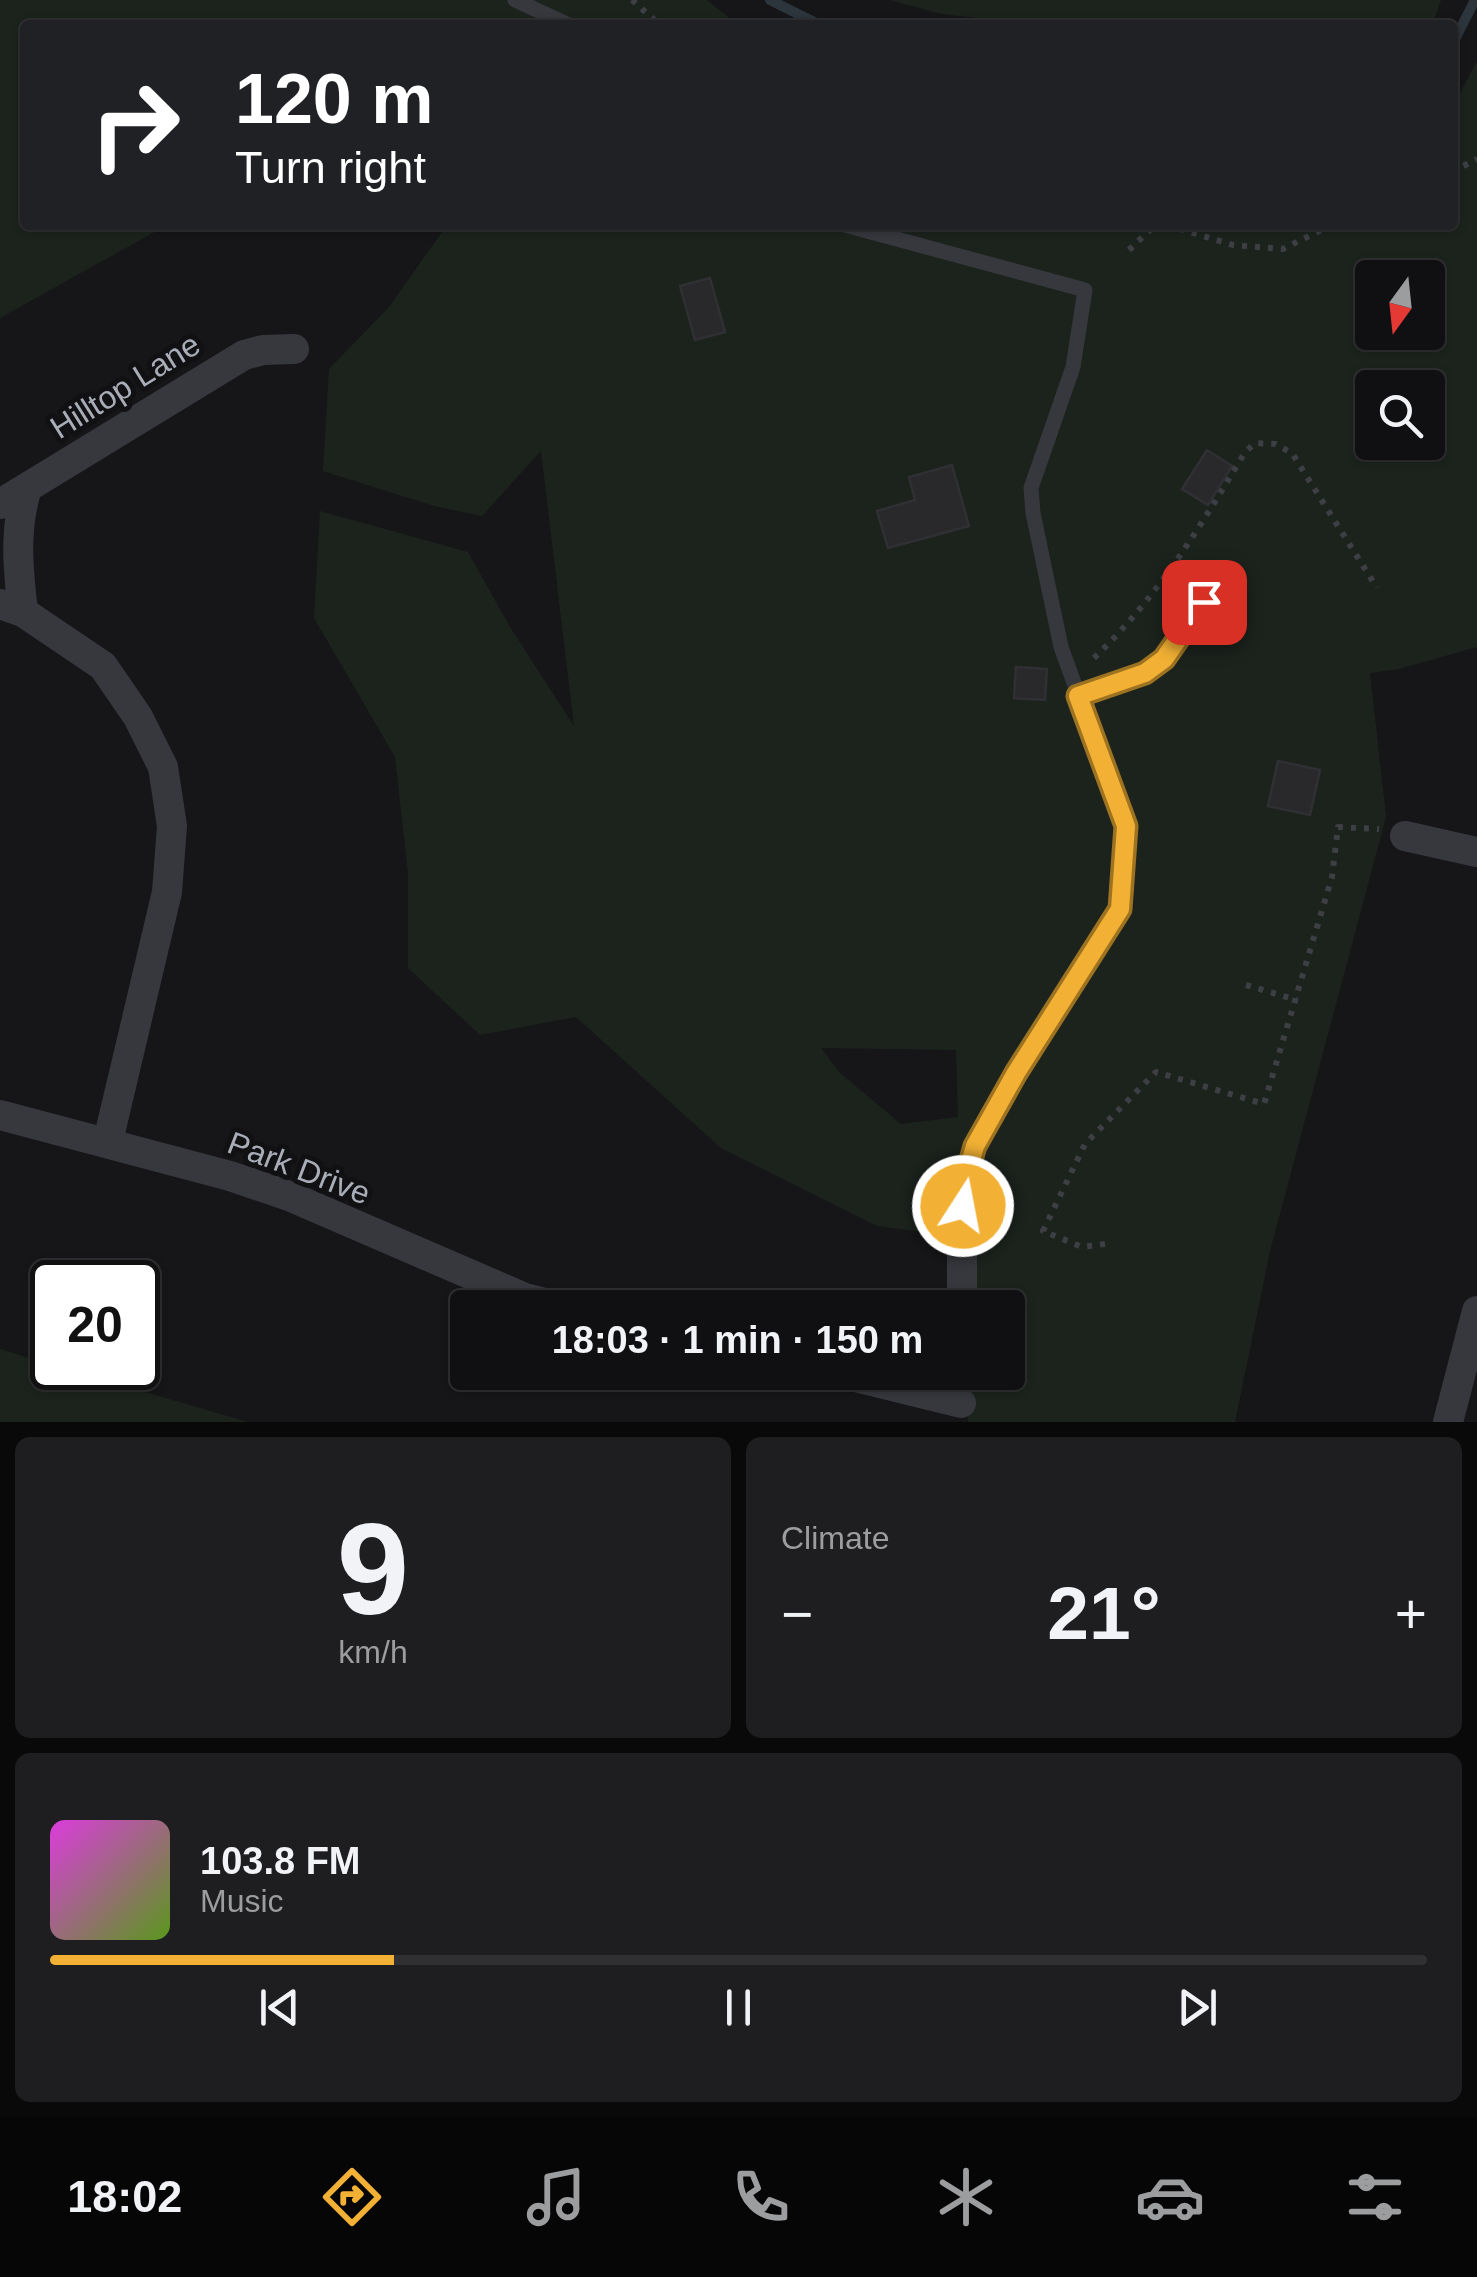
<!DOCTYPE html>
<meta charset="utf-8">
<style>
body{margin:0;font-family:Arial,sans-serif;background:#1e1e20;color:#f1f3f6;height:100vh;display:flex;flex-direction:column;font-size:38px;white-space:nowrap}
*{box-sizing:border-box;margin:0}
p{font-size:32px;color:#9c9d9f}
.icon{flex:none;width:55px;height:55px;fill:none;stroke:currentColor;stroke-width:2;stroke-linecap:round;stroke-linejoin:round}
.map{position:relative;height:1422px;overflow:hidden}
.drawer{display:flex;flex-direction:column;gap:15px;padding:15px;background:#09090a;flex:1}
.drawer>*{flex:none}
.guide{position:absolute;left:20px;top:20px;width:1438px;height:210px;border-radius:10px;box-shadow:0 2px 8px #0004,0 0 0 2px #303032;background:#202124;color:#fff;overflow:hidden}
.needle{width:65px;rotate:195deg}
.buttons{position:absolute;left:1355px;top:260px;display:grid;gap:20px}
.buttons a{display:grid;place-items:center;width:90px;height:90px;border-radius:10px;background:#101012;box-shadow:0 2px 8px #0004,0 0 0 2px #303032;font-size:50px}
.speed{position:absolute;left:30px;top:1260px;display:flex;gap:20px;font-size:50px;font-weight:700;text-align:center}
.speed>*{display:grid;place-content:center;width:130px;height:130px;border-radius:50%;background:#101012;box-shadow:0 2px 8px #0004,0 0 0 2px #303032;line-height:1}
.speed .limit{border:5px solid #111;border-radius:15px;background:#fff;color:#111}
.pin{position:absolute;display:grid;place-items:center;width:85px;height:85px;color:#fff;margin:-42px;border-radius:20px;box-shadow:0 5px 15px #0006}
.me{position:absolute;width:110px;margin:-55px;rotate:11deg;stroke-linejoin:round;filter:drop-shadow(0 0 8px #0008)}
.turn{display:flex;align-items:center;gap:35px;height:210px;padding:0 50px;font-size:45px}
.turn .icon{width:130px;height:130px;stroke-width:2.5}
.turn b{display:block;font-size:70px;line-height:85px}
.big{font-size:75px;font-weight:800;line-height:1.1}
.drawer .widget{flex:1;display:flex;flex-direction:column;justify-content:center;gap:15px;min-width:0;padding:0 35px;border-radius:15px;background:#1e1e20}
.drawer .dial{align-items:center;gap:0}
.dial b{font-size:130px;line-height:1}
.song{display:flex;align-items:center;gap:30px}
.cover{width:120px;height:120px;border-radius:15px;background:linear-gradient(135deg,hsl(300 70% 55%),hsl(90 70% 35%))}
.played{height:10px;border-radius:5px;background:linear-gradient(90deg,#f2b134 25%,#303032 25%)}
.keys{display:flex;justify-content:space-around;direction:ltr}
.heat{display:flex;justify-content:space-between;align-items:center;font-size:55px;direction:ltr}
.drawer .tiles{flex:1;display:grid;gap:15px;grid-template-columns:1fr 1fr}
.widget:last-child{grid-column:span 2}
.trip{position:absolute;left:450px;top:1290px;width:575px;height:100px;border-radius:10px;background:#101012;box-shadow:0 2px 8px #0004,0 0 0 2px #303032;font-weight:800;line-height:100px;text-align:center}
.dock{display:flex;height:160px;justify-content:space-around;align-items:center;background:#060607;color:#9c9d9f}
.dock .icon{width:70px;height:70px}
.dock .active{color:#f2b134}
.dock b{font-size:45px;color:#f1f3f6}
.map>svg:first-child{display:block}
</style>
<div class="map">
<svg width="1477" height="1422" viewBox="0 0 1477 1422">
<rect width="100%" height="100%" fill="#161618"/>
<path fill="#1c231d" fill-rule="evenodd" d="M0,0H707L738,25H25V225H167L0,318Z
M889,0H1441L1432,25H1044L942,14Z
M1477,61V647L1399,669L1370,673L1386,817L1270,1251L1235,1422H968L966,1373L1008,1372V1308L964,1307L962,1237L877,1226L721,1148L576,1017L480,1035L408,968V873L395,757L314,618L320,511L468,552L510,627L574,726L541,451L482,516L434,506L323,471L329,369L389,307L447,225H1452L1453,106ZM1372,278H1428V332H1372ZM1372,388H1428V442H1372ZM821,1048L956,1050L958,1117L901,1124L840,1073Z
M0,1349L52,1365V1368H62L248,1422H0Z"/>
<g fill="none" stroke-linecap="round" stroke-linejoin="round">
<path stroke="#2c353c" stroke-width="10" d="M770,0L820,25
M1452,45L1475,0"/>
</g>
<path fill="#29292c" stroke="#303034" stroke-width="2.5" d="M710,278L725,332L695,340L680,286Z
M1207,450L1232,466L1208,505L1182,489Z
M952,465L969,526L888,548L877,511L915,500L909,477Z
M1016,667L1047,669L1045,700L1014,698Z
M1278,761L1320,770L1310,815L1268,806Z"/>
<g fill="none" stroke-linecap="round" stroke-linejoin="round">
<path stroke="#3d3f44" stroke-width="6" stroke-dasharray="5 8" stroke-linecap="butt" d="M632,0L660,25
M1452,172L1477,159
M1167,225L1233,245L1283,249L1331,225
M1129,250L1155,225
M1094,658C1157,598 1201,526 1245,452L1255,443L1275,444L1292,453L1377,588
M1246,985L1297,1000
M1105,1244L1082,1247L1043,1231L1085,1144L1156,1072L1264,1104L1332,877L1338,827L1379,829"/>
<path stroke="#37383d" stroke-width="15" d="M515,0L569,25
M845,225L1085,290L1073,367L1031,488L1033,513L1061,647L1126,826L1121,909L1016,1073L975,1147L964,1185L962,1228
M1078,696L1145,673L1164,659L1204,602"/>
<path stroke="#37383d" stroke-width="30" d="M0,504L244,355L263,350L294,349
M0,604L23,612L103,666L138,717L163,767L172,826L167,892L108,1141
M23,612C18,569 14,529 27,488
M1405,836L1477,852
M0,1115L230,1176L289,1196L525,1298L565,1308
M962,1308V1228
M835,1372L961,1403
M1448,1422L1477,1311"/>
</g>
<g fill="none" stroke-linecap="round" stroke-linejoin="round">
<g stroke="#9d7322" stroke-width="25">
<path id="route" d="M963,1206L964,1184L975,1146L1016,1073L1120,909L1126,826L1078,696L1145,673L1164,659L1204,602"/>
</g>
<use href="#route" stroke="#f2b134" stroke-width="18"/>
</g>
<g text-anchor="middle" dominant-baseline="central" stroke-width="10" stroke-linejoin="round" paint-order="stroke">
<g font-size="32" fill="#a8adb8" stroke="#111113">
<text transform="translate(125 386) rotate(-32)">Hilltop Lane</text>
<text transform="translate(299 1168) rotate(21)">Park Drive</text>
</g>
</g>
</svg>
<div class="buttons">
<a><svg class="needle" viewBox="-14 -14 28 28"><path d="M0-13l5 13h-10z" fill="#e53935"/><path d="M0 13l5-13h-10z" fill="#9c9d9f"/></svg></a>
<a><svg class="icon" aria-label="search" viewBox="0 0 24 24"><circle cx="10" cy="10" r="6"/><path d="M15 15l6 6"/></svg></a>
</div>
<div class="speed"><div class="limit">20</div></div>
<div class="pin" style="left:1204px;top:602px;background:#d93025"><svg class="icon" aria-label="arrive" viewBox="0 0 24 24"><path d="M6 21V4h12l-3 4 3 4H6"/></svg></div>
<svg class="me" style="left:963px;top:1206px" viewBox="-20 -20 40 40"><circle r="17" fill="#f2b134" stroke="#fff" stroke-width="3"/><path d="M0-11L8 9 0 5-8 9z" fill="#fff"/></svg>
<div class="trip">18:03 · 1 min · 150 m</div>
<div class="guide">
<div class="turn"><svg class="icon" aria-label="right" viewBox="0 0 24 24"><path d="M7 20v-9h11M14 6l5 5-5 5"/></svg><div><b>120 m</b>Turn right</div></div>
</div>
</div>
<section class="drawer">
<div class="tiles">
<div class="widget dial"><b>9</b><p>km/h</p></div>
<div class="widget"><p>Climate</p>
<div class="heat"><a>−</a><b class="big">21°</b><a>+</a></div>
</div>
<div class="widget">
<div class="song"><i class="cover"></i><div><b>103.8 FM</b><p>Music</p></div></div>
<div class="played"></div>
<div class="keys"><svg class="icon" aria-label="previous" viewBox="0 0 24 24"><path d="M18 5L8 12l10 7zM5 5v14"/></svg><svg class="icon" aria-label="pause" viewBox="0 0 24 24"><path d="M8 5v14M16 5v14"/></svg><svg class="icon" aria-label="next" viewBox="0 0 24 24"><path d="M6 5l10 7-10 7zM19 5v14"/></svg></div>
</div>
</div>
</section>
<nav class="dock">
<b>18:02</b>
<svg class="icon active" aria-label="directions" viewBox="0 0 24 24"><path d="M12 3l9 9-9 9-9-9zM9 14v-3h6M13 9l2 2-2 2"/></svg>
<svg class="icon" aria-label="music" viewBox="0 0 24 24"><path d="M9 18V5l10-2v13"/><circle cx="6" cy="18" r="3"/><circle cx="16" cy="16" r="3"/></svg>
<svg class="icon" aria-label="phone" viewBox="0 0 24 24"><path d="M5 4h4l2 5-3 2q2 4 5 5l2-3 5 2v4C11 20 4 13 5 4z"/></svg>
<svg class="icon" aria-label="climate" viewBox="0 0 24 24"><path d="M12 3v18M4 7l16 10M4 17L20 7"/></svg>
<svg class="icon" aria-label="car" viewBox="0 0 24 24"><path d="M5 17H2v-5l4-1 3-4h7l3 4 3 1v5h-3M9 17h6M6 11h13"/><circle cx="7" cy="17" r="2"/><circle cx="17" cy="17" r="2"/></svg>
<svg class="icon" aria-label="filters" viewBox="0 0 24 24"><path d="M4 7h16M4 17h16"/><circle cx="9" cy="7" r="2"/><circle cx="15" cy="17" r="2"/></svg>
</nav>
